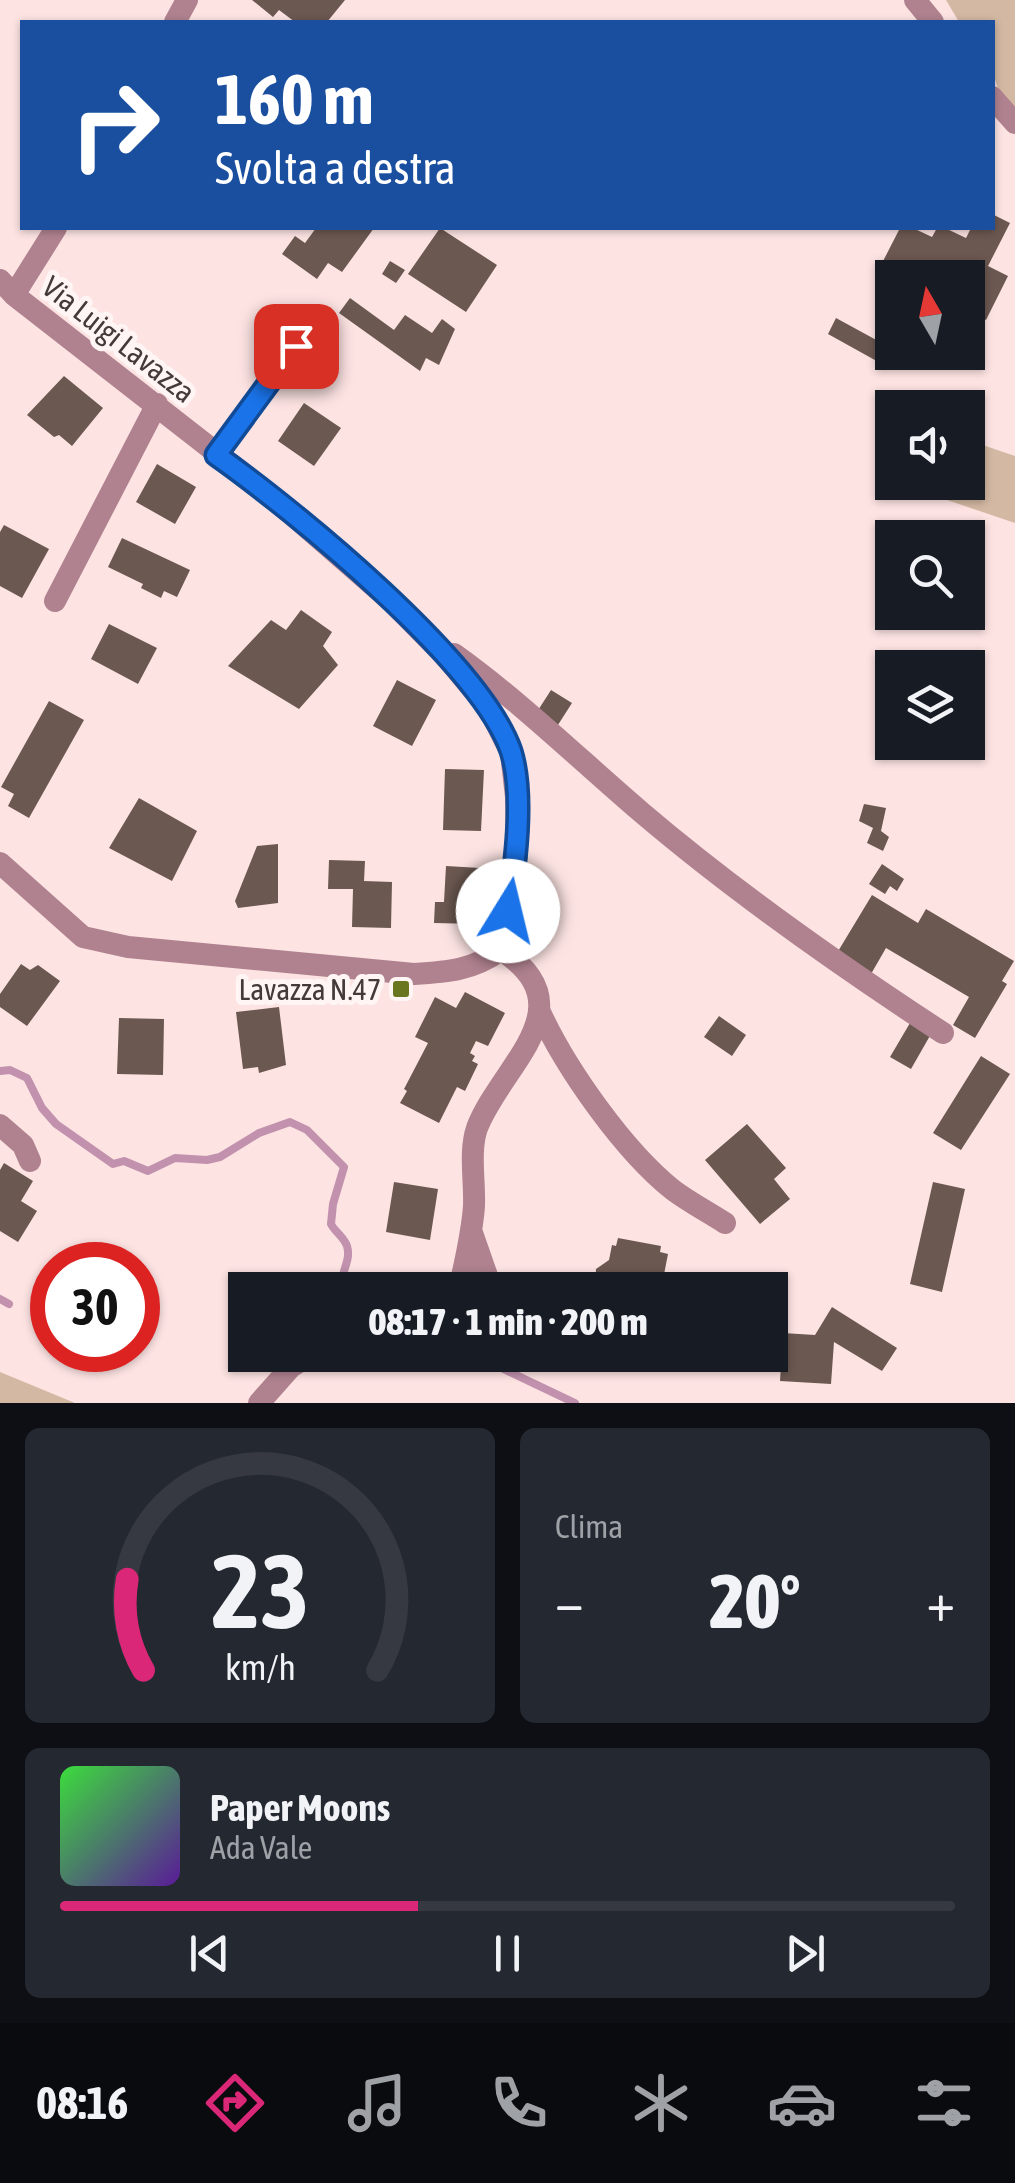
<!DOCTYPE html>
<html lang="it">
<meta charset="utf-8">
<style>
body{margin:0;font-family:"Asap Condensed",sans-serif;background:#242831;color:#f1f3f6;height:100vh;display:flex;flex-direction:column;font-size:38px;white-space:nowrap}
*{box-sizing:border-box;margin:0}
p{font-size:32px;color:#9ea1a6}
.icon{flex:none;width:55px;height:55px;fill:none;stroke:currentColor;stroke-width:2;stroke-linecap:round;stroke-linejoin:round}
.map{position:relative;height:1403px;overflow:hidden}
.sheet{display:flex;flex-direction:column;gap:25px;padding:25px;background:#0d0f14;flex:1}
.sheet>*{flex:none}
.hud{position:absolute;left:20px;top:20px;width:975px;height:210px;border-radius:0px;box-shadow:0 2px 8px #0004;background:#1a4fa0;color:#fff;overflow:hidden}
.needle{width:65px;rotate:351deg}
.buttons{position:absolute;left:875px;top:260px;display:grid;gap:20px}
.buttons a{display:grid;place-items:center;width:110px;height:110px;border-radius:0px;background:#171b24;box-shadow:0 2px 8px #0004;font-size:50px}
.speed{position:absolute;left:30px;top:1242px;display:flex;gap:20px;font-size:50px;font-weight:700;text-align:center}
.speed>*{display:grid;place-content:center;width:130px;height:130px;border-radius:50%;background:#171b24;box-shadow:0 2px 8px #0004;line-height:1}
.speed .limit{border:15px solid #d22;background:#fff;color:#111}
.pin{position:absolute;display:grid;place-items:center;width:85px;height:85px;color:#fff;margin:-42px;border-radius:20px;box-shadow:0 5px 15px #0006}
.me{position:absolute;width:110px;margin:-55px;rotate:9deg;stroke-linejoin:round;filter:drop-shadow(0 0 8px #0008)}
.turn{display:flex;align-items:center;gap:35px;height:210px;padding:0 30px;font-size:45px}
.turn .icon{width:130px;height:130px;stroke-width:2.5}
.turn b{display:block;font-size:70px;line-height:85px}
.big{font-size:75px;font-weight:800;line-height:1.1}
.sheet .card{flex:1;display:flex;flex-direction:column;justify-content:center;gap:15px;min-width:0;padding:0 35px;border-radius:15px;background:#242831}
.sheet .dial{align-items:center;gap:0}
.dial svg{height:260px;overflow:visible;fill:none;stroke:#363941;stroke-width:7;stroke-linecap:round;text-anchor:middle}
.dial text{fill:#f1f3f6;stroke:none}
.song{display:flex;align-items:center;gap:30px}
.cover{width:120px;height:120px;border-radius:15px;background:linear-gradient(135deg,hsl(120 70% 55%),hsl(270 70% 35%))}
.played{height:10px;border-radius:5px;background:linear-gradient(90deg,#db2777 40%,#363941 40%)}
.keys{display:flex;justify-content:space-around;direction:ltr}
.heat{display:flex;justify-content:space-between;align-items:center;font-size:55px;direction:ltr}
.sheet .tiles{flex:1;display:grid;gap:25px;grid-template-columns:1fr 1fr}
.card:last-child{grid-column:span 2}
.trip{position:absolute;left:228px;top:1272px;width:560px;height:100px;border-radius:0px;background:#171b24;box-shadow:0 2px 8px #0004;font-weight:800;line-height:100px;text-align:center}
.tab-bar{display:flex;height:160px;justify-content:space-around;align-items:center;background:#090b0e;color:#9ea1a6}
.tab-bar .icon{width:70px;height:70px}
.tab-bar .current{color:#db2777}
.tab-bar b{font-size:45px;color:#f1f3f6}
.map>svg:first-child{display:block}
</style>
<div class="map">
<svg width="1015" height="1403" viewBox="0 0 1015 1403">
<rect width="100%" height="100%" fill="#fde4e3"/>
<path fill="#d3b8a3" d="M946,0H1015V107C986,89 993,51 992,22H959Z
M968,440L1015,456V523L944,499L949,483L968,482Z
M0,1372L75,1403H0Z"/>
<g fill="none" stroke-linecap="round" stroke-linejoin="round">
<path stroke="#c191ae" stroke-width="8" d="M0,1071L10,1070L27,1078L42,1108L56,1124L113,1164L124,1161L148,1171L175,1158L207,1160L220,1157L259,1133L290,1122L307,1130L344,1167L333,1204L331,1224C335,1232 344,1237 347,1246C352,1262 338,1274 343,1290
M0,1299L9,1304
M474,1355L575,1403"/>
</g>
<path fill="#6b5851" d="M252,0H345L327,22H295L279,10L273,17Z
M992,214L1010,223L988,266L1008,276L986,320L968,311V278H901L880,267L900,228H913L932,237L937,228H945L966,238L971,228H992Z
M316,228H374L342,272L328,263L317,279L282,254L295,236L305,243Z
M440,228L497,265L466,312L408,274Z
M390,261L405,270L396,283L382,274Z
M350,298L394,330L405,315L432,333L442,319L455,329L439,365L426,358L420,371L339,313Z
M836,318L891,348L882,364L828,334Z
M64,376L103,408L72,446L59,435L54,437L27,415Z
M304,403L341,428L314,466L278,441Z
M157,464L196,487L175,524L136,502Z
M4,525L49,549L22,598L0,586V532Z
M122,538L190,570L177,597L164,591L161,598L141,588L143,584L108,567Z
M301,610L332,632L323,646L338,665L299,709L228,666L271,620L286,630Z
M109,624L157,648L138,684L91,659Z
M397,680L436,700L412,746L373,726Z
M551,690L572,703L556,728L535,715Z
M49,701L84,720L29,818L8,806L14,794L1,787Z
M445,769L484,770L481,831L443,830Z
M139,798L197,831L172,881L109,848Z
M864,804L886,808L881,831L889,837L883,851L867,843L873,828L859,821Z
M278,844V903L238,908L235,901L257,846Z
M329,860L365,861L364,881L392,882L391,928L352,927L353,889H328Z
M882,864L904,879L897,891L890,886L885,894L869,884Z
M446,866L480,868L478,924L434,923L435,902H444Z
M872,895L918,923L926,909L1014,961L1002,981L1007,984L975,1038L953,1025L969,997L886,948L871,974L837,953Z
M21,964L30,970L38,965L60,981L27,1026L0,1007V994Z
M465,992L505,1013L488,1046L476,1041L470,1053L475,1056L472,1061L478,1064L465,1091L457,1087L439,1123L400,1103L407,1091L404,1089L428,1043L415,1037L435,997L456,1008Z
M279,1007L286,1065L259,1073L258,1067L243,1069L236,1012Z
M719,1016L746,1035L732,1056L704,1037Z
M119,1018L164,1019L163,1075L117,1074Z
M910,1023L931,1034L911,1069L890,1057Z
M981,1056L1010,1074L961,1150L933,1133Z
M747,1124L786,1168L774,1179L790,1199L760,1224L705,1160Z
M4,1163L33,1181L21,1201L37,1211L18,1242L0,1231V1170Z
M394,1182L438,1189L430,1240L386,1232Z
M933,1182L965,1189L942,1292L910,1284Z
M618,1238L661,1246L660,1252L668,1254L661,1290H595L596,1269L609,1260L612,1245L616,1246Z
M832,1307L897,1348L882,1371L834,1342L831,1384L780,1381L783,1333L815,1335Z
M770,1330H777L776,1360L727,1359V1355H770Z"/>
<g fill="none" stroke-linecap="round" stroke-linejoin="round">
<path stroke="#b0828f" stroke-width="22" d="M915,0L933,22
M175,22L187,0
M992,97L1015,123
M0,280L14,295L259,486L392,602L444,655L489,709L511,753L516,797L517,855L501,950C473,970 448,972 414,974L128,947L83,937L0,863
M14,295L56,228
M216,455L317,319
M55,601L157,404
M454,654C521,702 579,759 641,812C736,893 839,965 943,1033
M540,1012C566,1069 624,1151 673,1190C689,1202 708,1212 725,1223
M0,1125L23,1145L30,1161
M472,1233L492,1290
M459,1290C465,1262 472,1235 474,1206C475,1181 469,1151 477,1128C501,1065 589,1007 501,950
M259,1403L291,1367L310,1355"/>
</g>
<g fill="none" stroke-linecap="round" stroke-linejoin="round">
<g stroke="#114b97" stroke-width="25">
<path id="route" d="M296,346L216,455C295,511 480,662 511,751C525,795 515,867 508,911"/>
</g>
<use href="#route" stroke="#1a73e8" stroke-width="18"/>
</g>
<rect fill="#6b7621" stroke="#fff5f4" stroke-width="4" x="391" y="979" width="20" height="20" rx="5"/>
<g text-anchor="middle" dominant-baseline="central" stroke-width="10" stroke-linejoin="round" paint-order="stroke">
<g font-size="30" fill="#443a3a" stroke="#fff5f4">
<text transform="translate(119 339) rotate(38)">Via Luigi Lavazza</text>
</g>
<g font-size="30" fill="#443a3a" stroke="#fff5f4" text-anchor="end">
<text x="381" y="989">Lavazza N.47</text>
</g>
</g>
</svg>
<div class="buttons">
<a><svg class="needle" viewBox="-14 -14 28 28"><path d="M0-13l5 13h-10z" fill="#e53935"/><path d="M0 13l5-13h-10z" fill="#9ea1a6"/></svg></a>
<a><svg class="icon" aria-label="sound" viewBox="0 0 24 24"><path d="M4 9h4l5-4v14l-5-4H4zM17 9q2 3 0 6"/></svg></a>
<a><svg class="icon" aria-label="search" viewBox="0 0 24 24"><circle cx="10" cy="10" r="6"/><path d="M15 15l6 6"/></svg></a>
<a><svg class="icon" aria-label="layers" viewBox="0 0 24 24"><path d="M12 4l9 5-9 5-9-5zM3 14l9 5 9-5"/></svg></a>
</div>
<div class="speed"><div class="limit">30</div></div>
<div class="pin" style="left:296px;top:346px;background:#d93025"><svg class="icon" aria-label="arrive" viewBox="0 0 24 24"><path d="M6 21V4h12l-3 4 3 4H6"/></svg></div>
<svg class="me" style="left:508px;top:911px" viewBox="-20 -20 40 40"><circle r="19" fill="#fff"/><path d="M0-13L10 11 0 6-10 11z" fill="#1a73e8"/></svg>
<div class="trip">08:17 · 1 min · 200 m</div>
<div class="hud">
<div class="turn"><svg class="icon" aria-label="right" viewBox="0 0 24 24"><path d="M7 20v-9h11M14 6l5 5-5 5"/></svg><div><b>160 m</b>Svolta a destra</div></div>
</div>
</div>
<section class="sheet">
<div class="tiles">
<div class="card dial"><svg viewBox="0 0 100 80">
<path d="M14 69A42 42 0 1 1 86 69"/>
<path d="M14 69A42 42 0 0 1 9 41" stroke="#db2777"/>
<text x="50" y="56" font-size="32" font-weight="700">23</text>
<text x="50" y="72" font-size="11">km/h</text>
</svg></div>
<div class="card"><p>Clima</p>
<div class="heat"><a>−</a><b class="big">20°</b><a>+</a></div>
</div>
<div class="card">
<div class="song"><i class="cover"></i><div><b>Paper Moons</b><p>Ada Vale</p></div></div>
<div class="played"></div>
<div class="keys"><svg class="icon" aria-label="previous" viewBox="0 0 24 24"><path d="M18 5L8 12l10 7zM5 5v14"/></svg><svg class="icon" aria-label="pause" viewBox="0 0 24 24"><path d="M8 5v14M16 5v14"/></svg><svg class="icon" aria-label="next" viewBox="0 0 24 24"><path d="M6 5l10 7-10 7zM19 5v14"/></svg></div>
</div>
</div>
</section>
<nav class="tab-bar">
<b>08:16</b>
<svg class="icon current" aria-label="directions" viewBox="0 0 24 24"><path d="M12 3l9 9-9 9-9-9zM9 14v-3h6M13 9l2 2-2 2"/></svg>
<svg class="icon" aria-label="music" viewBox="0 0 24 24"><path d="M9 18V5l10-2v13"/><circle cx="6" cy="18" r="3"/><circle cx="16" cy="16" r="3"/></svg>
<svg class="icon" aria-label="phone" viewBox="0 0 24 24"><path d="M5 4h4l2 5-3 2q2 4 5 5l2-3 5 2v4C11 20 4 13 5 4z"/></svg>
<svg class="icon" aria-label="climate" viewBox="0 0 24 24"><path d="M12 3v18M4 7l16 10M4 17L20 7"/></svg>
<svg class="icon" aria-label="car" viewBox="0 0 24 24"><path d="M5 17H2v-5l4-1 3-4h7l3 4 3 1v5h-3M9 17h6M6 11h13"/><circle cx="7" cy="17" r="2"/><circle cx="17" cy="17" r="2"/></svg>
<svg class="icon" aria-label="filters" viewBox="0 0 24 24"><path d="M4 7h16M4 17h16"/><circle cx="9" cy="7" r="2"/><circle cx="15" cy="17" r="2"/></svg>
</nav>
